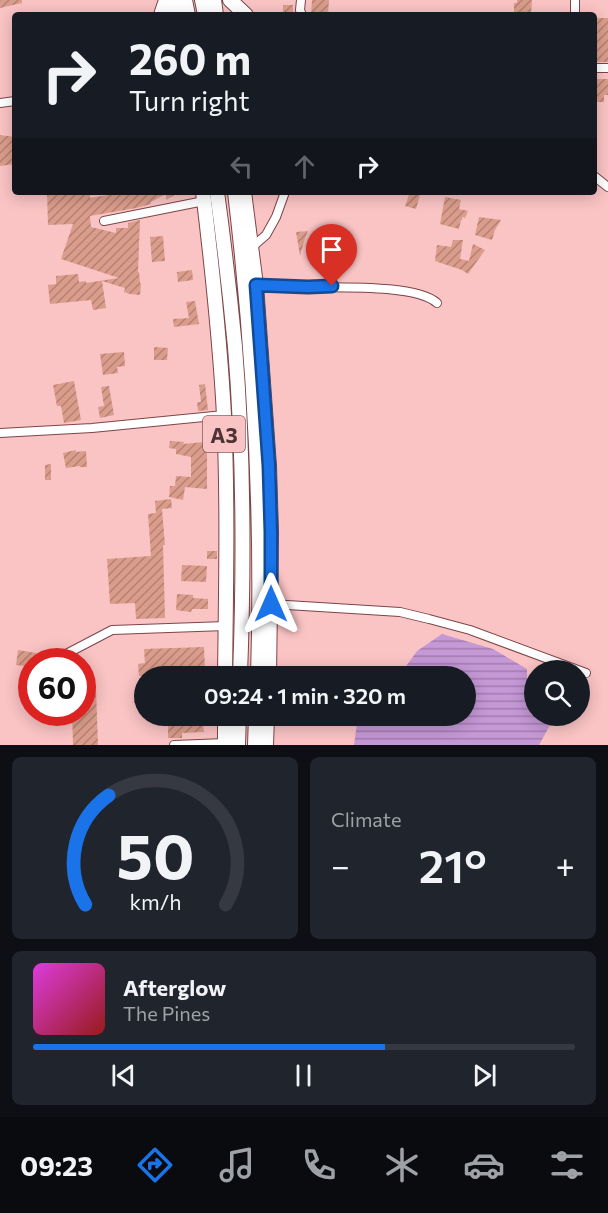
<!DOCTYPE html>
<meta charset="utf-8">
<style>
body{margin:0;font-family:Commissioner,sans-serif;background:#20242c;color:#f1f3f6;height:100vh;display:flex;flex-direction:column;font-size:22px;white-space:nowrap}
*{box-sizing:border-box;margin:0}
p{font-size:20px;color:#9ea1a6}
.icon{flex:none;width:33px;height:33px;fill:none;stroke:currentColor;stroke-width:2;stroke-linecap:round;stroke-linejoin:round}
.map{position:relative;height:745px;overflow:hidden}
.sheet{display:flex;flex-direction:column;gap:12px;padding:12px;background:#0d0f14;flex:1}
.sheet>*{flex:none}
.top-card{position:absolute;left:12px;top:12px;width:585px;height:183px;border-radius:6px;box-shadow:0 3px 15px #0003;background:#171b24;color:#f1f3f6;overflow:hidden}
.controls{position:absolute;left:524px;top:660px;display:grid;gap:12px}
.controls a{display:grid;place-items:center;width:66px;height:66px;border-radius:50%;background:#171b24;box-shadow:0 3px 15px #0003;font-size:30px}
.speed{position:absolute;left:18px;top:648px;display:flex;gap:12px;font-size:30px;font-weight:700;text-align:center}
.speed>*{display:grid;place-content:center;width:78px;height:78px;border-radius:50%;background:#171b24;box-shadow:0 3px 15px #0003;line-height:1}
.speed .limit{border:9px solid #d22;background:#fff;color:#111}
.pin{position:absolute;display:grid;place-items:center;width:51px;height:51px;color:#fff;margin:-62px -26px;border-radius:50% 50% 50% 0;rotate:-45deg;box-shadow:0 0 6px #0007}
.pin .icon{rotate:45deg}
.me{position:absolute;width:66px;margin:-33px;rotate:0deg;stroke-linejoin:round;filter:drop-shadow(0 0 4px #0008)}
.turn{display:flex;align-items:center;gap:21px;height:126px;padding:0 18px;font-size:27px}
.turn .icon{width:78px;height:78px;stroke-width:2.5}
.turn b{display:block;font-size:42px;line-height:51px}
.lanes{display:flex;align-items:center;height:57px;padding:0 18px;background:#0003;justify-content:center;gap:30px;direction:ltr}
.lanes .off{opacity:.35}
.big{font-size:45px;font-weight:600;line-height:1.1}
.sheet .widget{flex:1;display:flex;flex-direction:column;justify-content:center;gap:9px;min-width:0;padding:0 21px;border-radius:9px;background:#20242c}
.sheet .dial{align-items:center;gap:0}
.dial svg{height:156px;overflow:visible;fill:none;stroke:#363941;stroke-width:7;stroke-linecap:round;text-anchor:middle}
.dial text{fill:#f1f3f6;stroke:none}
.song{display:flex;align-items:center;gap:18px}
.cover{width:72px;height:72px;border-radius:9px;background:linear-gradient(135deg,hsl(300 70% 55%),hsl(0 70% 35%))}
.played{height:6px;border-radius:3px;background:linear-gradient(90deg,#1a73e8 65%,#363941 65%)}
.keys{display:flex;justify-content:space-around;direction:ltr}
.heat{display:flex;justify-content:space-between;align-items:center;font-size:33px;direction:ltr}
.sheet .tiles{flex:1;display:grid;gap:12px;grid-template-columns:1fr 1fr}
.widget:last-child{grid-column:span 2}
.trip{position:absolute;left:134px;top:666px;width:342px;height:60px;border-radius:30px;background:#171b24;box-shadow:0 3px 15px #0003;font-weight:600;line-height:60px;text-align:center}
.tab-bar{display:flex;height:96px;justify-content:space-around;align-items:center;background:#090b0e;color:#9ea1a6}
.tab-bar .icon{width:42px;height:42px}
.tab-bar .on{color:#1a73e8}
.tab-bar b{font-size:27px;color:#f1f3f6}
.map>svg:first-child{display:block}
</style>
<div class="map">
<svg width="608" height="745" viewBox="0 0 608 745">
<defs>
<pattern id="water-rules" width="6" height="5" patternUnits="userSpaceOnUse" patternTransform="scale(1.5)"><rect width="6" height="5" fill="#c598d6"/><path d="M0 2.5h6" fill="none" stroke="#a27dae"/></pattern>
<pattern id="building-hatch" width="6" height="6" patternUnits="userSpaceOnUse" patternTransform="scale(1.5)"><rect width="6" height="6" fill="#db9d8b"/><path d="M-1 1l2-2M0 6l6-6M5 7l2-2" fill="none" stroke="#b48172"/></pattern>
</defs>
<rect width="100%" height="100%" fill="#fac3c4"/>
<path fill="url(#water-rules)" d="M442,634L493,649L527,669V678L534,686V716H555L539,745H354L358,716H465V676H372L375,673L404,669L417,651Z"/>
<path fill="url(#building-hatch)" d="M0,0H22V3L0,8Z
M312,0H329L328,15H311Z
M517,0H532L531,15H514V3H517Z
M283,5H293V12H283Z
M594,18H608V62H594Z
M594,79H608V95H604V102H594Z
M0,135L15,137V164L0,166Z
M47,192H90V198L126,192H180L166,200V194L151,202V204L136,208L90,216L91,227L116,233V228H128V223L140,220L138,272H139L140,283L141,284L140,295L130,294L124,292L125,288L102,281L106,308L93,310L91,300L50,304L48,285L56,284V276L78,274L79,282L86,281V283L119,278L61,259L73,224L48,225Z
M410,192L420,195L416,209L405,206Z
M445,197L461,200L459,209L468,211L465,218L462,217V220H461L459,229L440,224Z
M479,217L501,220L495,230L492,240L475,235Z
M308,231L305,238L300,256L296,232Z
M163,236L165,261L152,262L150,237Z
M453,240H463L460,259L469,261L473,244L485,250L468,274L462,270L435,261L437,245L451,247Z
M192,270L193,280L178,282L177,272Z
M195,301L199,324L174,327L173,319L189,318L186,302Z
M154,347L168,348L167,360H154Z
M124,352L125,366L117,367L118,373L103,375L100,354Z
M74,381L81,420L64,423L61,406H57L53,385Z
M205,384L208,410L198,411L197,402H201L199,385Z
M109,386L114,415L100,418L98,407L104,406L101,387Z
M170,441L184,442L183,444L204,442V446H206L207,453V489L185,487L183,500L169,497L170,486H175L176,476L191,477V457L176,454V449L169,448Z
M76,450V452L86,451L87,467H80V466L66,468L63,453Z
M51,464V480H45V465Z
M171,499L172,508L162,509L165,545H163L165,618L136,619L135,603L110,604L107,559L151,556L148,514L156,513L155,501Z
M207,551H217V559H207Z
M182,565L207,566L206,582L181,581Z
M177,594L193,595V598L208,599V609H192L191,612L176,610Z
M204,647L205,669L154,671L155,676H139L138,664L145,663L144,649Z
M18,650L36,653V654L63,657L66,659V662H32V667L16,665Z
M82,689H96L98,745H73L72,712H82Z
M135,689L144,690V703H134Z
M169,716H183L184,726L203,725L204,732L182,733V738H168V723L170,722Z"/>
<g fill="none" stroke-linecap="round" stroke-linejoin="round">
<g stroke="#7e4548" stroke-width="10">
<path id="minor" d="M301,0L300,10L302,15
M575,15V0
M594,68H608
M0,103L15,101
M594,176L608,187
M104,221L204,201
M251,248L266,235L276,217L285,192
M256,285C273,286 290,287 308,287C336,288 416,284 437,303
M0,433L92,428L224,415
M271,604L400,612L429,619L470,630L586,673
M68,653L112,630L226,626
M174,745L225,743"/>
</g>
<g stroke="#7e4548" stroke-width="16">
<path id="primary" d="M174,0L177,15
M214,0L216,15
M230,0L246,15
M161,15L166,0
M203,192C212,266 220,341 224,415C228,502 226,590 225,676
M244,192L256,285L269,466L271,532L269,676
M225,745V716
M266,745L267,716"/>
</g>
<g stroke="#7e4548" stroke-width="16">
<path id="trunk" d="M185,0L188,15
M202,0L205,15
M217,192C224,243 230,295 235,347C244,456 244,567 240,676
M235,192C254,353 263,515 258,676
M238,745L239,716
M255,745L256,716"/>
</g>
<use href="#minor" stroke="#fff" stroke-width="8"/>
<use href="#primary" stroke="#fff" stroke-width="14"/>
<use href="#trunk" stroke="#fff" stroke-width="14"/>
</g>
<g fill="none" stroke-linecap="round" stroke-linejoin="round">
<g stroke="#114b97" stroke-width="15">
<path id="route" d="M271,604V532L269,466L256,285L308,287L332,286"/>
</g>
<use href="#route" stroke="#1a73e8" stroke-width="10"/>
</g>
<g text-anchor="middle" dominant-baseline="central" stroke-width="4.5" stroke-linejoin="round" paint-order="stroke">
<rect fill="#fac3c4" stroke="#825e5f" stroke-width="1.5" x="203" y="416" width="42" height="36" rx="4.5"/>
<g font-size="21" font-weight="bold" fill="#4e3334">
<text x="224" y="434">A3</text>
</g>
</g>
</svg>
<div class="controls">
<a><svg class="icon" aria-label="search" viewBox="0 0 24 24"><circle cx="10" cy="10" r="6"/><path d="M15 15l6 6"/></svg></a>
</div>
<div class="speed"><div class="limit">60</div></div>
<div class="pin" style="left:332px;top:286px;background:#d93025"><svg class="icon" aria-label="arrive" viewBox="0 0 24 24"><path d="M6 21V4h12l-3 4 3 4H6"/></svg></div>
<svg class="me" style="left:271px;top:604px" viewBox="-20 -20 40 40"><path d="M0-17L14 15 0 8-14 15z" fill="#1a73e8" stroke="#fff" stroke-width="4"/></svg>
<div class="trip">09:24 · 1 min · 320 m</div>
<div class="top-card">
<div class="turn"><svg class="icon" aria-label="right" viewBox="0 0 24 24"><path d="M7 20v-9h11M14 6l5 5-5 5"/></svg><div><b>260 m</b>Turn right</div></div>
<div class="lanes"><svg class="icon off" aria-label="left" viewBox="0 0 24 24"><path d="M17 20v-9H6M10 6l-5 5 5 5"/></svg><svg class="icon off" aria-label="ahead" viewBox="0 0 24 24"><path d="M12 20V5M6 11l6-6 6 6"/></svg><svg class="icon" aria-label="right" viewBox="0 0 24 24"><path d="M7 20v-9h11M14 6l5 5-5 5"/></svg></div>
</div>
</div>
<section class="sheet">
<div class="tiles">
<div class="widget dial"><svg viewBox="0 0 100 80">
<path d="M14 69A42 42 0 1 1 86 69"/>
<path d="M14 69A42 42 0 0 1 26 13" stroke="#1a73e8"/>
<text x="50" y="56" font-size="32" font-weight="700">50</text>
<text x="50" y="72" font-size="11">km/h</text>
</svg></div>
<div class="widget"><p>Climate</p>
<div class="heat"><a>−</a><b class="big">21°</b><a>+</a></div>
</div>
<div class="widget">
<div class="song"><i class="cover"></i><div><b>Afterglow</b><p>The Pines</p></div></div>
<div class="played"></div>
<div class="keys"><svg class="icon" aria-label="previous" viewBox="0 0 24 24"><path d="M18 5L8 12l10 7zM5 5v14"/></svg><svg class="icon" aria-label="pause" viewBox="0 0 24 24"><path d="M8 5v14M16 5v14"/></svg><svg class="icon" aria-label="next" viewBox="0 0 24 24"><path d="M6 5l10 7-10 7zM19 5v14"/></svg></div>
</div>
</div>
</section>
<nav class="tab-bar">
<b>09:23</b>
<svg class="icon on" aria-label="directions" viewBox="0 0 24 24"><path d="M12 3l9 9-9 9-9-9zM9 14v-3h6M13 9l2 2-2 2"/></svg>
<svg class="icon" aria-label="music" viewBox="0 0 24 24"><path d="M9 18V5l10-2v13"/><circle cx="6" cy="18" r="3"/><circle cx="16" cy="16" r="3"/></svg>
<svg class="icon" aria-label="phone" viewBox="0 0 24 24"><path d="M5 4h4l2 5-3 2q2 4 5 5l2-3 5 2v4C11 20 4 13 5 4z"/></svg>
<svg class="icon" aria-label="climate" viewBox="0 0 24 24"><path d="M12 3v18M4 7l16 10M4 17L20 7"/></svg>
<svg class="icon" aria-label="car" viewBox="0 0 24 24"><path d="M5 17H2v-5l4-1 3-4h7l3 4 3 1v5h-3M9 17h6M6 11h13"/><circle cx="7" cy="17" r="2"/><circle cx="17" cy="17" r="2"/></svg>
<svg class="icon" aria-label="filters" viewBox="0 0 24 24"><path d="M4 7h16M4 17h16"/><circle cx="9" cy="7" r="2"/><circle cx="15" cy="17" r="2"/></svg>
</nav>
